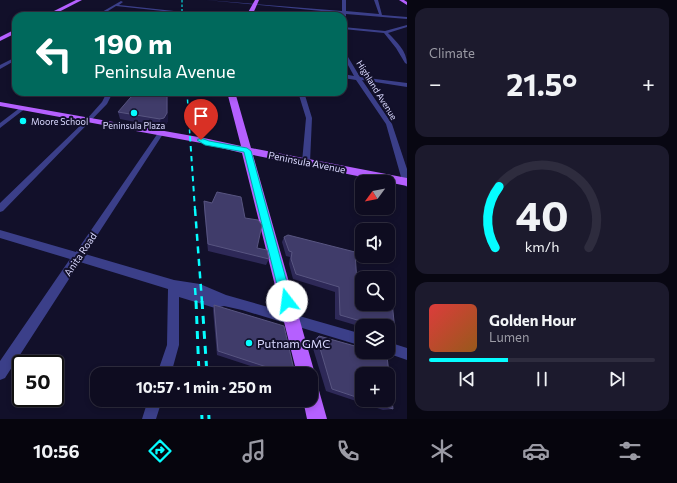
<!DOCTYPE html>
<meta charset="utf-8">
<style>
body{margin:0;font-family:Commissioner,sans-serif;background:#1c1a2d;color:#f1f3f6;height:100vh;display:flex;flex-direction:column;font-size:15px;white-space:nowrap}
*{box-sizing:border-box;margin:0}
p{font-size:13px;color:#9b9ba5}
.icon{flex:none;width:22px;height:22px;fill:none;stroke:currentColor;stroke-width:2;stroke-linecap:round;stroke-linejoin:round}
.map{position:relative;flex:1;overflow:hidden}
.sheet{display:flex;flex-direction:column;gap:8px;padding:8px;background:#080712;width:270px}
.sheet>*{flex:none}
.hud{position:absolute;left:12px;top:12px;width:335px;height:84px;border-radius:12px;box-shadow:0 2px 6px #0003,0 0 0 1px #2e2c3e;background:#00695c;color:#fff;overflow:hidden}
.needle{width:26px;rotate:238deg}
.controls{position:absolute;left:355px;top:175px;display:grid;gap:8px}
.controls a{display:grid;place-items:center;width:40px;height:40px;border-radius:8px;background:#0e0c20;box-shadow:0 2px 6px #0003,0 0 0 1px #2e2c3e;font-size:20px}
.speed{position:absolute;left:12px;top:355px;display:flex;gap:8px;font-size:20px;font-weight:700;text-align:center}
.speed>*{display:grid;place-content:center;width:52px;height:52px;border-radius:50%;background:#0e0c20;box-shadow:0 2px 6px #0003,0 0 0 1px #2e2c3e;line-height:1}
.speed .limit{border:2px solid #111;border-radius:6px;background:#fff;color:#111}
.pin{position:absolute;display:grid;place-items:center;width:34px;height:34px;color:#fff;margin:-41px -17px;border-radius:50% 50% 50% 0;rotate:-45deg;box-shadow:0 0 4px #0007}
.pin .icon{rotate:45deg}
.me{position:absolute;width:44px;margin:-22px;rotate:345deg;stroke-linejoin:round;filter:drop-shadow(0 0 3px #0008)}
.turn{display:flex;align-items:center;gap:14px;height:84px;padding:0 16px;font-size:18px}
.turn .icon{width:52px;height:52px;stroke-width:2.5}
.turn b{display:block;font-size:28px;line-height:34px}
.big{font-size:30px;font-weight:700;line-height:1.1}
.sheet .widget{flex:1;display:flex;flex-direction:column;justify-content:center;gap:6px;min-width:0;padding:0 14px;border-radius:12px;background:#1c1a2d}
.sheet .dial{align-items:center;gap:0}
.dial svg{height:104px;overflow:visible;fill:none;stroke:#2e2c3e;stroke-width:7;stroke-linecap:round;text-anchor:middle}
.dial text{fill:#f1f3f6;stroke:none}
.song{display:flex;align-items:center;gap:12px}
.cover{width:48px;height:48px;border-radius:6px;background:linear-gradient(135deg,hsl(0 70% 55%),hsl(30 70% 35%))}
.played{height:4px;border-radius:2px;background:linear-gradient(90deg,#05fdff 35%,#2e2c3e 35%)}
.keys{display:flex;justify-content:space-around;direction:ltr}
.heat{display:flex;justify-content:space-between;align-items:center;font-size:22px;direction:ltr}
.trip{position:absolute;left:90px;top:367px;width:228px;height:40px;border-radius:12px;background:#0e0c20;box-shadow:0 2px 6px #0003,0 0 0 1px #2e2c3e;font-weight:700;line-height:40px;text-align:center}
.tabs{display:flex;height:64px;justify-content:space-around;align-items:center;background:#06050d;color:#9b9ba5}
.tabs .icon{width:28px;height:28px}
.tabs .current{color:#05fdff}
.tabs b{font-size:18px;color:#f1f3f6}
main{display:flex;flex:1;min-height:0}
.map>svg:first-child{display:block}
</style>
<main>
<div class="map">
<svg width="407" height="419" viewBox="0 0 407 419">
<rect width="100%" height="100%" fill="#12102a"/>
<g fill="none" stroke-linecap="round" stroke-linejoin="round">
<path fill="#3b3f89" fill-rule="evenodd" d="M206,0L342,11V0H346V11L379,14L374,0H378L382,15L407,17V19L346,14V16L344,17L342,16V13Z
M121,1L123,2L119,5L174,11L172,12L116,6L100,16H95Z
M189,12L221,15L223,16L188,14Z
M407,25V27L388,33C396,41 407,51 407,64L405,63L396,48L384,33L343,29V27L385,31Z
M343,51L345,52L360,77L407,83V87L362,80L392,124L407,169V187L403,184L386,124L356,80L343,78V74L354,76L343,56Z
M16,57V60L0,69V65Z
M107,92H113L107,104L3,211L0,212V203L86,120L102,102Z
M298,92H304L312,118L310,162L306,165L302,162L306,118Z
M21,107L26,108L0,128V123Z
M160,132L163,134L85,254L174,280L200,284L226,295L362,334V346L242,310L224,306L215,308L179,297V345L171,374H157L167,345L168,289L80,262L5,378L0,380V361L70,259L0,238V230L76,252L158,133Z
M388,342L407,348V360L384,352H388Z
M148,400H162L156,419H142Z"/>
<path fill="#b560ff" fill-rule="evenodd" d="M76,0H82L51,16H44Z
M255,0H259L252,16H246Z
M399,0H404L407,2V5Z
M16,29V33L0,41V37Z
M227,92H235L251,148L407,178V186L253,155L315,374L311,381V374H297L242,153L201,143L0,106V102L204,138L241,146Z
M311,385L318,387L327,419H307L303,400H311Z"/>
<path stroke="#05fdff" stroke-width="1" stroke-dasharray="2.5 2" stroke-linecap="butt" d="M182,0V16"/>
<path stroke="#05fdff" stroke-width="1.5" stroke-dasharray="4 3.5" stroke-linecap="butt" d="M187,92L190,137"/>
<path stroke="#05fdff" stroke-width="2" stroke-dasharray="5.5 4.5" stroke-linecap="butt" d="M190,136L195,210"/>
<path stroke="#05fdff" stroke-width="2.5" stroke-dasharray="7 5.5" stroke-linecap="butt" d="M195,209L202,302
M195,288L196,302"/>
<path stroke="#05fdff" stroke-width="3" stroke-dasharray="8 7" stroke-linecap="butt" d="M196,301L199,374
M202,301L207,374
M201,400L202,419
M208,400L209,419"/>
</g>
<path fill="#2e2958" fill-rule="evenodd" d="M167,92L168,99V121L165,126L161,127L120,119L118,112Z
M204,201L212,203L245,218L257,248L269,259L266,265L208,251L204,209Z
M284,237L357,283L395,331L389,334H388V326H362V327L335,319V292L293,279L289,264L290,257L286,256L282,242Z
M214,305L295,374H275L217,355L213,310Z
M319,336L362,348V352H374L387,356L393,409L383,410L326,391L311,342ZM362,374H388V400H362Z"/>
<path fill="#1b173e" d="M167,92L168,99V121L165,126L161,127L160,119Z"/>
<path fill="#403c6a" stroke="#585581" d="M167,92V113L164,118L160,119L118,112L130,98L136,93Z
M217,192L241,197L245,218L258,220L262,225L257,248L267,250L269,259L208,244L204,201L212,203Z
M288,235L355,252L357,283L362,284V304H388V292H391L395,331L388,329V326H378L340,315L339,287L296,274L291,259L292,252L289,251L284,237Z
M214,305L284,326L295,374H288L218,351Z
M319,336L362,348V352H374L387,356L393,409L365,400H388V374H362V399L332,389L317,338Z"/>
<path fill="#05fdff" stroke="#03a4a6" d="M201,138L209,141L247,148L251,151L292,301L291,305L287,306L283,305L281,301L244,152L205,145L197,140Z"/>
<g fill="#05fdff" stroke="#12102a" stroke-width="1.5">
<circle cx="134" cy="113" r="4"/>
<circle cx="23" cy="121" r="4"/>
<circle cx="249" cy="343" r="4"/>
</g>
<g text-anchor="middle" dominant-baseline="central" stroke-width="4" stroke-linejoin="round" paint-order="stroke">
<g font-size="9" fill="#dad9ff" stroke="#12102a">
<text transform="translate(377 90) rotate(58)">Highland Avenue</text>
</g>
<g font-size="9" fill="#dad9ff" stroke="#12102a" text-anchor="start">
<text x="31" y="121">Moore School</text>
<text x="134" y="125" text-anchor="middle">Peninsula Plaza</text>
</g>
<g font-size="10" fill="#dad9ff" stroke="#12102a">
<text transform="translate(307 162) rotate(11)">Peninsula Avenue</text>
<text transform="translate(80 254) rotate(-56)">Anita Road</text>
</g>
<g font-size="12" fill="#dad9ff" stroke="#12102a" text-anchor="start">
<text x="257" y="343">Putnam GMC</text>
</g>
</g>
</svg>
<div class="controls">
<a><svg class="needle" viewBox="-14 -14 28 28"><path d="M0-13l5 13h-10z" fill="#e53935"/><path d="M0 13l5-13h-10z" fill="#9b9ba5"/></svg></a>
<a><svg class="icon" aria-label="sound" viewBox="0 0 24 24"><path d="M4 9h4l5-4v14l-5-4H4zM17 9q2 3 0 6"/></svg></a>
<a><svg class="icon" aria-label="search" viewBox="0 0 24 24"><circle cx="10" cy="10" r="6"/><path d="M15 15l6 6"/></svg></a>
<a><svg class="icon" aria-label="layers" viewBox="0 0 24 24"><path d="M12 4l9 5-9 5-9-5zM3 14l9 5 9-5"/></svg></a>
<a>+</a>
</div>
<div class="speed"><div class="limit">50</div></div>
<div class="pin" style="left:201px;top:140px;background:#d93025"><svg class="icon" aria-label="arrive" viewBox="0 0 24 24"><path d="M6 21V4h12l-3 4 3 4H6"/></svg></div>
<svg class="me" style="left:287px;top:301px" viewBox="-20 -20 40 40"><circle r="19" fill="#fff"/><path d="M0-13L10 11 0 6-10 11z" fill="#05fdff"/></svg>
<div class="trip">10:57 · 1 min · 250 m</div>
<div class="hud">
<div class="turn"><svg class="icon" aria-label="left" viewBox="0 0 24 24"><path d="M17 20v-9H6M10 6l-5 5 5 5"/></svg><div><b>190 m</b>Peninsula Avenue</div></div>
</div>
</div>
<section class="sheet">
<div class="widget"><p>Climate</p>
<div class="heat"><a>−</a><b class="big">21.5°</b><a>+</a></div>
</div>
<div class="widget dial"><svg viewBox="0 0 100 80">
<path d="M14 69A42 42 0 1 1 86 69"/>
<path d="M14 69A42 42 0 0 1 17 22" stroke="#05fdff"/>
<text x="50" y="56" font-size="32" font-weight="700">40</text>
<text x="50" y="72" font-size="11">km/h</text>
</svg></div>
<div class="widget">
<div class="song"><i class="cover"></i><div><b>Golden Hour</b><p>Lumen</p></div></div>
<div class="played"></div>
<div class="keys"><svg class="icon" aria-label="previous" viewBox="0 0 24 24"><path d="M18 5L8 12l10 7zM5 5v14"/></svg><svg class="icon" aria-label="pause" viewBox="0 0 24 24"><path d="M8 5v14M16 5v14"/></svg><svg class="icon" aria-label="next" viewBox="0 0 24 24"><path d="M6 5l10 7-10 7zM19 5v14"/></svg></div>
</div>
</section>
</main>
<nav class="tabs">
<b>10:56</b>
<svg class="icon current" aria-label="directions" viewBox="0 0 24 24"><path d="M12 3l9 9-9 9-9-9zM9 14v-3h6M13 9l2 2-2 2"/></svg>
<svg class="icon" aria-label="music" viewBox="0 0 24 24"><path d="M9 18V5l10-2v13"/><circle cx="6" cy="18" r="3"/><circle cx="16" cy="16" r="3"/></svg>
<svg class="icon" aria-label="phone" viewBox="0 0 24 24"><path d="M5 4h4l2 5-3 2q2 4 5 5l2-3 5 2v4C11 20 4 13 5 4z"/></svg>
<svg class="icon" aria-label="climate" viewBox="0 0 24 24"><path d="M12 3v18M4 7l16 10M4 17L20 7"/></svg>
<svg class="icon" aria-label="car" viewBox="0 0 24 24"><path d="M5 17H2v-5l4-1 3-4h7l3 4 3 1v5h-3M9 17h6M6 11h13"/><circle cx="7" cy="17" r="2"/><circle cx="17" cy="17" r="2"/></svg>
<svg class="icon" aria-label="filters" viewBox="0 0 24 24"><path d="M4 7h16M4 17h16"/><circle cx="9" cy="7" r="2"/><circle cx="15" cy="17" r="2"/></svg>
</nav>
